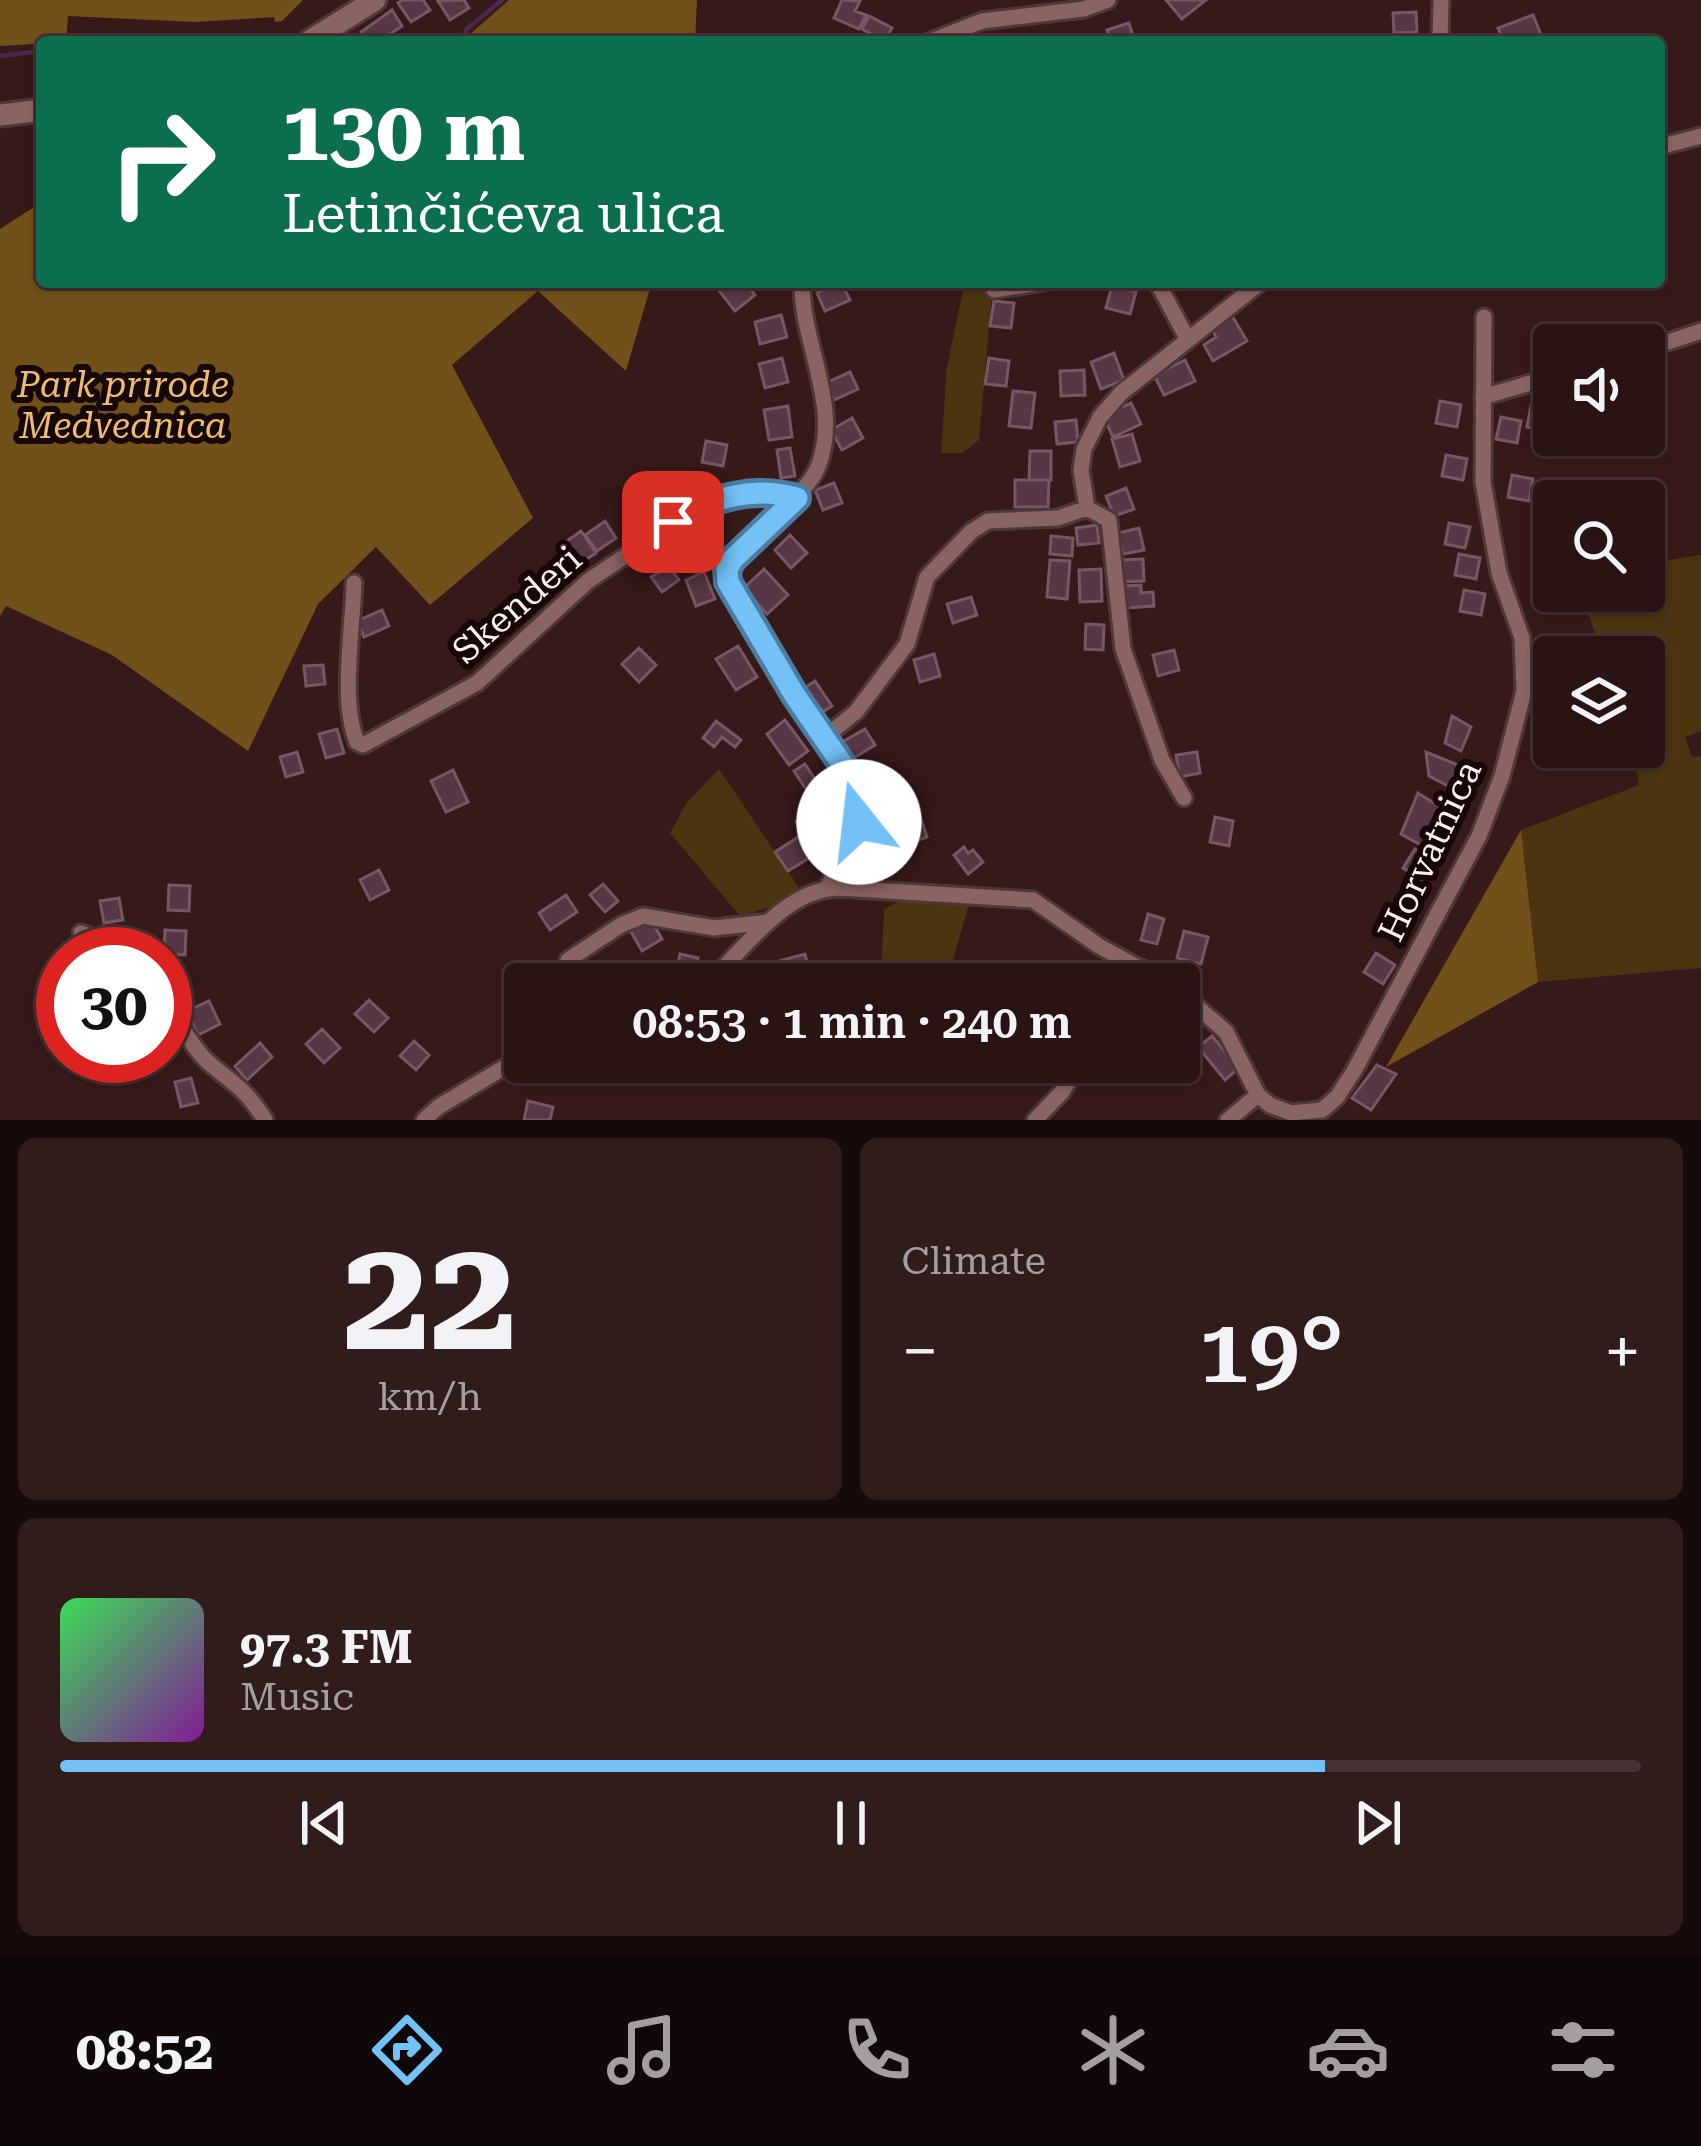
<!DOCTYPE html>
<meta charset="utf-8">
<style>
body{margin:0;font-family:"Roboto Serif",serif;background:#311c1c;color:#f1f3f6;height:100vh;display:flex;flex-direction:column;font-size:45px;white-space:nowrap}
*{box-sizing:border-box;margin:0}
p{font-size:39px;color:#a59ea0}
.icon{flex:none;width:66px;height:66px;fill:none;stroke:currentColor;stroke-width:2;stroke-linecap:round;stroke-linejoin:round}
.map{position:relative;height:1120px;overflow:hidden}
.side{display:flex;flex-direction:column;gap:18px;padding:18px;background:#170a0a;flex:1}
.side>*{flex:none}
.guide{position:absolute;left:36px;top:36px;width:1629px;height:252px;border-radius:12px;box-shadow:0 3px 9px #0004,0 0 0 3px #453233;background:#0b6e4f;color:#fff;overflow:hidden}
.buttons{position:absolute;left:1533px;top:324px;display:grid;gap:24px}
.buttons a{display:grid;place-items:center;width:132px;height:132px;border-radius:12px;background:#291313;box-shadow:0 3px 9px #0004,0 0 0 3px #453233;font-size:60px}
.speed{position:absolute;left:36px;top:927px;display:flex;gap:24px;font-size:60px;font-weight:700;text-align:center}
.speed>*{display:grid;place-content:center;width:156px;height:156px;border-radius:50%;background:#291313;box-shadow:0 3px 9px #0004,0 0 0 3px #453233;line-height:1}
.speed .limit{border:18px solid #d22;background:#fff;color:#111}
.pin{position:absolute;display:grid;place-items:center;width:102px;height:102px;color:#fff;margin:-51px;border-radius:24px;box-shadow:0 6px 18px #0006}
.me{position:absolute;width:132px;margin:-66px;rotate:344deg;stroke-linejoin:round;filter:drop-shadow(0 0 9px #0008)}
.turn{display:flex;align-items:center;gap:42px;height:252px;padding:0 48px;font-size:54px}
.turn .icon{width:156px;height:156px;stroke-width:2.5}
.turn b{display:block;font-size:84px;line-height:102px}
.big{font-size:90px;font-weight:600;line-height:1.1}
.side .widget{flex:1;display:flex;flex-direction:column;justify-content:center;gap:18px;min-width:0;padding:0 42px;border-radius:18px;background:#311c1c}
.side .dial{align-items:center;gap:0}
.dial b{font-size:156px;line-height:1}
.song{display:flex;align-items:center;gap:36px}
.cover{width:144px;height:144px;border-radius:18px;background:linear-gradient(135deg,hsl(130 70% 55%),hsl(290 70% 35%))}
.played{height:12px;border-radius:6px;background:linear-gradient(90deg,#73c1f6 80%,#453233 80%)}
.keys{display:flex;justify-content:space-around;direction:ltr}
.heat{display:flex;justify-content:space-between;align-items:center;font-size:66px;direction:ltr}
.side .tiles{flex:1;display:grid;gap:18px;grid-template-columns:1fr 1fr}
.widget:last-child{grid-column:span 2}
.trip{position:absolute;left:504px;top:963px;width:696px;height:120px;border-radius:12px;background:#291313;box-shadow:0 3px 9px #0004,0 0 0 3px #453233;font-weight:600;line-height:120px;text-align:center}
.tabs{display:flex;height:192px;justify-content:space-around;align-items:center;background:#100808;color:#a59ea0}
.tabs .icon{width:84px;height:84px}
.tabs .on{color:#73c1f6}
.tabs b{font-size:54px;color:#f1f3f6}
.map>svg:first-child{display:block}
</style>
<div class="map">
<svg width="1701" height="1120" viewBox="0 0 1701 1120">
<rect width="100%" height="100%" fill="#371919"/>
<path fill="#4b340f" d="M965,282H993L979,440L962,453H941L947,366Z
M1701,555V731L1685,737L1692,757L1701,756V968L1538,982L1521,830L1639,785L1631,747H1644V657H1604L1580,591H1644V564Z
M719,769L802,892L781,904L740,916L670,833L687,802Z
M905,898L970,900L952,964L942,981L881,983L884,909Z"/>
<path fill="#72501a" d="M0,0H303L282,21L275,22L274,17L195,22L68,16L66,42L0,46Z
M509,0H697L695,42H467L468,36Z
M42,202V282L651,285L626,371L538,291L452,365L533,518L430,605L376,547L318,604L248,751L112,655L6,606L0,616V229Z
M1521,830L1538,982L1386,1067Z"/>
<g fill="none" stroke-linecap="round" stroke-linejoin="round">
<path stroke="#4c274f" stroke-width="4.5" d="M458,42L468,28L502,0
M0,56L42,51"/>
</g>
<path fill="#573745" stroke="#785664" stroke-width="3" d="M403,0H423L430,10L411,22L398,3Z
M464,0L469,8L450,20L438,1Z
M842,0L860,1L855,11L866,15L859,29L834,18Z
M1166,0H1206L1182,19Z
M392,10L402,26L378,42H368L361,32Z
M1416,12L1417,32L1394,33L1393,13Z
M1533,15L1544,42H1504L1498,28Z
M869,16L892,28L885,41L862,29Z
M1129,23L1135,42H1111L1107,30Z
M722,282H745L755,295L735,311L716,287Z
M841,282L850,300L825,311L817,293Z
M1112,286L1136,292L1130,314L1106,308Z
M994,301L1014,303L1011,328L990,326Z
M1231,314L1247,341L1213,361L1204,345L1216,337L1210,326Z
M781,315L787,337L760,344L755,322Z
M1114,353L1124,380L1101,389L1091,362Z
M782,358L788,382L765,388L759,364Z
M989,358L1009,361L1006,386L985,384Z
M1185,360L1195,381L1164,395L1154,375Z
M1084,370L1085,395L1061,396L1060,371Z
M850,372L858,389L834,400L826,383Z
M1013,391L1035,393L1031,428L1009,426Z
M1440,401L1461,405L1457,427L1436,423Z
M1131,403L1141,424L1113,437L1103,416Z
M1531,405L1551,409L1547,431L1527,427Z
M788,406L792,437L769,440L764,410Z
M1501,417L1521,421L1517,443L1496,439Z
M852,418L863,438L842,450L831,430Z
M1076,420L1078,442L1057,444L1055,422Z
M1132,434L1140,461L1120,467L1112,439Z
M706,441L727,445L723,466L702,462Z
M790,448L795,476L781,478L777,450Z
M1030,451H1051V480H1029Z
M1446,455L1467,459L1463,480L1442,476Z
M1512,475L1533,479L1529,501L1508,497Z
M1015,480H1049L1048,507H1015Z
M834,483L842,503L823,510L815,490Z
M1126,488L1134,509L1114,516L1106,496Z
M605,521L616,538L597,551L585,535Z
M1449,523L1470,527L1465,548L1445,544Z
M1097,525L1099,543L1078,545L1076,528Z
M1139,528L1144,550L1123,554L1118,533Z
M581,531L596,553L576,566L561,545Z
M790,535L807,553L791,568L775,550Z
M1051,536L1073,538L1072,556L1050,554Z
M668,550L679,566L672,571L679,580L662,592L651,577L663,570L655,559Z
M1459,554L1480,558L1476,579L1455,575Z
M1143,559L1144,581L1123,582L1121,560Z
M1050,560L1070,561L1067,599L1047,597Z
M764,569L788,595L767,614L744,588Z
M1101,569L1102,601L1080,602L1079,570Z
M704,572L715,599L696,606L686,580Z
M1141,585V593L1153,592L1154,606L1127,608L1125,586Z
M1464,590L1485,594L1481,615L1460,611Z
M971,597L977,615L953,623L947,604Z
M382,610L389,626L364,637L357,621Z
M1086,624L1104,625L1103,650L1085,649Z
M738,646L757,677L736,690L716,659Z
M639,648L656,665L639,682L622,664Z
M1174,650L1179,670L1158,676L1153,655Z
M934,654L940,676L920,682L914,660Z
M323,665L325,684L306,686L304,666Z
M815,681L832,706L816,716L800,691Z
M1452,716L1471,727L1461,751L1445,743Z
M785,720L808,751L789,765L767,734Z
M716,721L741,740L735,747L722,737L714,747L703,738Z
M337,729L344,753L326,758L319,734Z
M865,729L875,745L852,759L842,742Z
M297,752L303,772L286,777L280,757Z
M1197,752L1200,773L1180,777L1176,755Z
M1426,752L1463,767L1456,790L1429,776Z
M805,764L849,831L838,838L794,771Z
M453,770L468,802L446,812L431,781Z
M881,787L890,803L868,815L864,807L873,802L868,794Z
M1418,793L1450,813L1430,850L1401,834Z
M813,810L825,828L808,840L796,822Z
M919,813L927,837L909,843L902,819Z
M1215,817L1233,821L1229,846L1210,842Z
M889,832L897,850L876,860L867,842Z
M801,835L814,855L788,871L775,852Z
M964,847L968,853L973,850L983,862L968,874L954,855Z
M1415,849L1434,860L1422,880L1403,868Z
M379,870L389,890L370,900L360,880Z
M603,884L618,901L605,912L590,895Z
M169,885L190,886L189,911L168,910Z
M566,895L577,912L550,930L539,913Z
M119,898L123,920L104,923L100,901Z
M1396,910L1415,921L1403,940L1384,929Z
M1148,914L1164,919L1157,944L1141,940Z
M650,918L662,939L642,951L630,930Z
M165,930L186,931L185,955L164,954Z
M1184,931L1208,937L1201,964L1177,958Z
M1376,953L1395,965L1383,984L1364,972Z
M680,954L698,958L693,982L675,979Z
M805,954L812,981L781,984L775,962Z
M1031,962L1053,968L1048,984H1025Z
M1094,965L1126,980L1123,984L1087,983Z
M369,1000L388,1018L374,1032L355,1014Z
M209,1001L220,1024L198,1035L187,1011Z
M322,1029L340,1048L324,1063L306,1044Z
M1212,1036L1239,1068L1225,1080L1198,1047Z
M414,1041L429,1055L416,1070L400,1056Z
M260,1043L272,1057L247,1080L235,1066Z
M1377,1065L1396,1074L1371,1110L1352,1098Z
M191,1078L198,1103L181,1107L175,1082Z
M528,1101L553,1107L550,1120H524Z"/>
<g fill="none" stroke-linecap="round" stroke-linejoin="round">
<g stroke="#4e3738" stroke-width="21">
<path id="minor" d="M929,42L982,21L1084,9L1108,0
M1440,42L1441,0
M1659,147L1701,136
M802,282C801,343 842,406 818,467C801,507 726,543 728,582L857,789C866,829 843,854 827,888
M1157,282L1188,340
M994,290L1045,282
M1644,350L1701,331
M1483,397L1554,376
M1087,508L1109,520L1123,649L1162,760L1184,798
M354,583C353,627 340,703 357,742L363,745L477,683L588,581L701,505L744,493L797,498
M825,737L856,712L907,644L927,577L972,531L988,521L1058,518L1087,508L1081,470L1084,449L1100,417L1121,393L1261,282
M81,933L117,945L127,954
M568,960L621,925L643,916L714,928L768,922
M707,984C744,950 784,889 839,888L1033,900L1099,946L1169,984
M1130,984L1141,968
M1179,991L1226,1032L1258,1095L1270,1105L1291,1113L1322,1110L1337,1097L1354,1071L1479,836L1502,776L1524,691L1522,638L1499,573L1483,482L1484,317
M165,1009C184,1024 191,1048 209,1063C236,1086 245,1088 265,1120
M424,1120L438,1107L525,1055
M1035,1120L1062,1092L1080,1062
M1228,1120L1258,1095"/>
</g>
<g stroke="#4e3738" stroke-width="27">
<path id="tertiary" d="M308,42L375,0
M0,115L42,110"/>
</g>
<use href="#minor" stroke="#8a6463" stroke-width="15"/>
<use href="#tertiary" stroke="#8a6463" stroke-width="21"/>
</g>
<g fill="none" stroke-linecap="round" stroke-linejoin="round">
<g stroke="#4b7da0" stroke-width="30">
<path id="route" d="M673,522C712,498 752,485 797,498L733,559L727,569L728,582L794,694L853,780L859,797V822"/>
</g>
<use href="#route" stroke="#73c1f6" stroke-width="21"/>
</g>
<g text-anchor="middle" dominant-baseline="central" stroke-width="12" stroke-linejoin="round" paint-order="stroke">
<g font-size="36" font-style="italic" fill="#efbb6e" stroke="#160808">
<text x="123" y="385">Park prirode<tspan x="123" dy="41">Medvednica</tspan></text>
</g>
<g font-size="36" fill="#fdefef" stroke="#160808">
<text transform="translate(517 605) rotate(-41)">Skenderi</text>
<text transform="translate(1430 851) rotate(-65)">Horvatnica</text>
</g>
</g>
</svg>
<div class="buttons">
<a><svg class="icon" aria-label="sound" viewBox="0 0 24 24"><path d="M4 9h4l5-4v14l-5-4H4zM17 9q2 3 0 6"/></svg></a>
<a><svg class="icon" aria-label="search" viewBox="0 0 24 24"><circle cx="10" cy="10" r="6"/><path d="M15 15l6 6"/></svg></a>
<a><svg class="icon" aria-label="layers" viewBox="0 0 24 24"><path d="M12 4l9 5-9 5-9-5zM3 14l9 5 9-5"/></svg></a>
</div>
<div class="speed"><div class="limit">30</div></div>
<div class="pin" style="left:673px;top:522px;background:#d93025"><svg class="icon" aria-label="arrive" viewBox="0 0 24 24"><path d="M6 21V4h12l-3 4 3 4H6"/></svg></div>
<svg class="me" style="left:859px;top:822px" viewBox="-20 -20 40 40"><circle r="19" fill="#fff"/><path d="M0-13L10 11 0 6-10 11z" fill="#73c1f6"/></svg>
<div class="trip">08:53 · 1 min · 240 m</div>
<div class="guide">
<div class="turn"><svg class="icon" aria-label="right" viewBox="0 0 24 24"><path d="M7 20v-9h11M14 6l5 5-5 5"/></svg><div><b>130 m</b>Letinčićeva ulica</div></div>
</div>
</div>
<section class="side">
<div class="tiles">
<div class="widget dial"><b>22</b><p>km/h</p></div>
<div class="widget"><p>Climate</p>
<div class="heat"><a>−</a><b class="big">19°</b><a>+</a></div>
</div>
<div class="widget">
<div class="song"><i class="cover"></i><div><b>97.3 FM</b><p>Music</p></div></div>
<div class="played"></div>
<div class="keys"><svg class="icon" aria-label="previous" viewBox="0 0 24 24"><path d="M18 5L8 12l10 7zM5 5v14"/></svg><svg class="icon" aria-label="pause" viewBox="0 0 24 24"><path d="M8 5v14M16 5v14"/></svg><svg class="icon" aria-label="next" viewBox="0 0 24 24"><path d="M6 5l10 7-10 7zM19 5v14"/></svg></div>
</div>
</div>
</section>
<nav class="tabs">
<b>08:52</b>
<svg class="icon on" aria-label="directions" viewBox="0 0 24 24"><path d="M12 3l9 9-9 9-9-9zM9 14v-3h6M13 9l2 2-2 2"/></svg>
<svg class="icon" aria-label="music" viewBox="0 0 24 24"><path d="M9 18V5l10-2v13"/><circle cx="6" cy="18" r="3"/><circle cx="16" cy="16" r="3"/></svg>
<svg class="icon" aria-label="phone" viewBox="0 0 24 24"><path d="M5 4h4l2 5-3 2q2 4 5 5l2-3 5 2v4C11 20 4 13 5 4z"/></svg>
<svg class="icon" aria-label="climate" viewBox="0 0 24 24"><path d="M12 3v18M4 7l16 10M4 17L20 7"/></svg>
<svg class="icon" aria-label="car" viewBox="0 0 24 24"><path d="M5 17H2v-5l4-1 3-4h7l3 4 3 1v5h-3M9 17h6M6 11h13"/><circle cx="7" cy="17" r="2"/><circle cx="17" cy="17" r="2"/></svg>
<svg class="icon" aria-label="filters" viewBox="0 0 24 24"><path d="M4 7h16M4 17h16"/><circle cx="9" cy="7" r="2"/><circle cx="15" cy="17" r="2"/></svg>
</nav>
